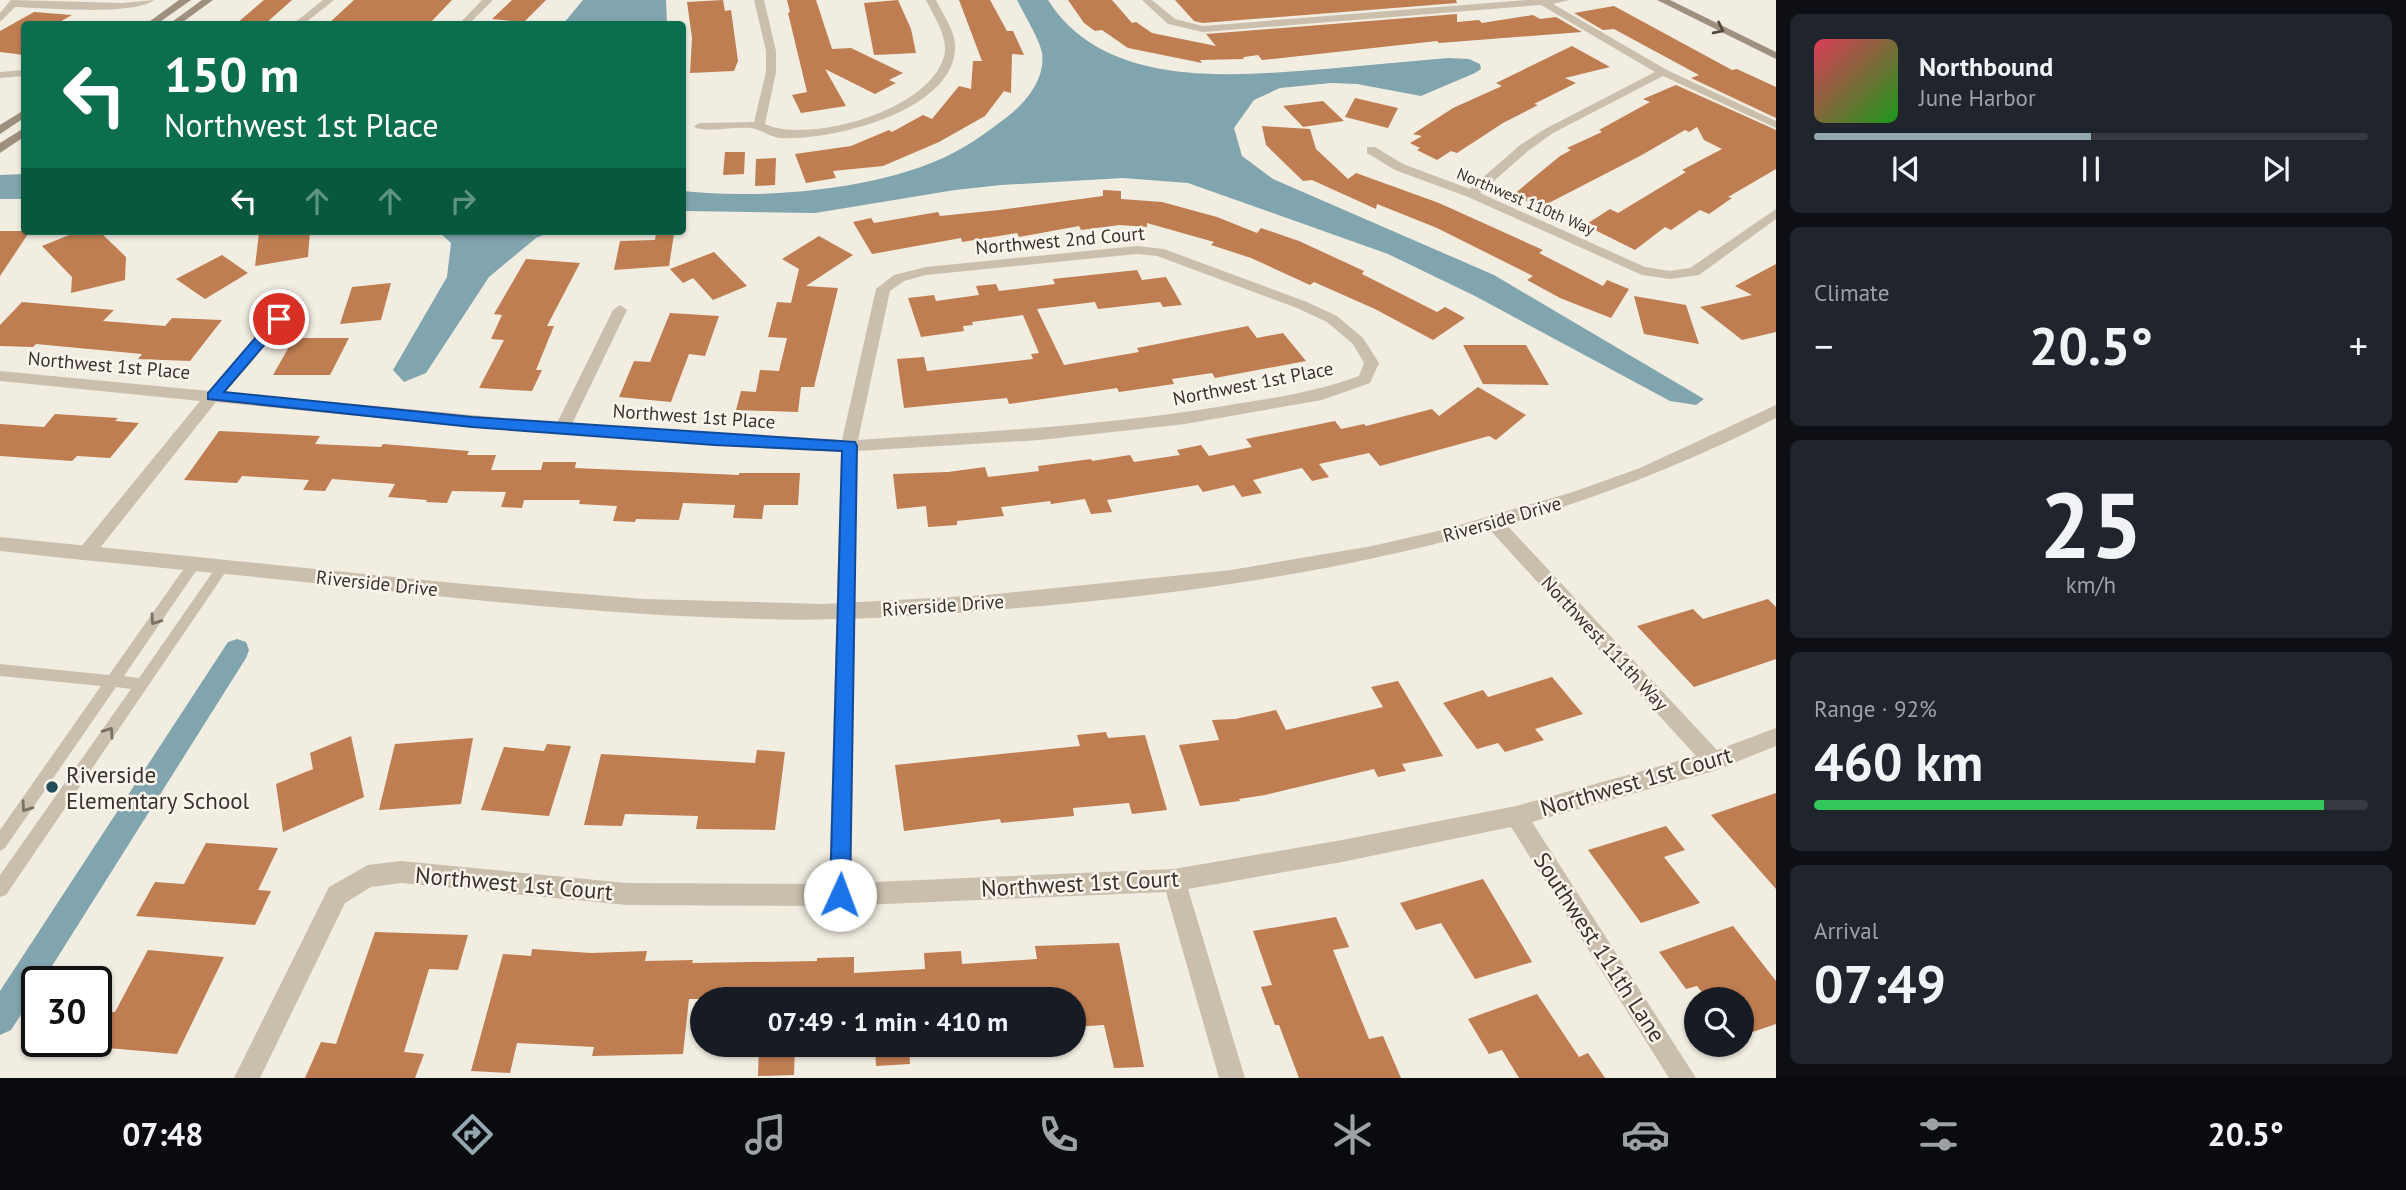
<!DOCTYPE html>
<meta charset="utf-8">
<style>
body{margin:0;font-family:"PT Sans",sans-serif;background:#20242c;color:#f1f3f6;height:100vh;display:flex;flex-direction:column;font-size:26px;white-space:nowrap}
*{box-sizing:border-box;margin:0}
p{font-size:23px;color:#9ea1a6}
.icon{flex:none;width:38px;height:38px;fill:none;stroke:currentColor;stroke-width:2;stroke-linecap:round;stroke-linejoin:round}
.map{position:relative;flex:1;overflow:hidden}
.drawer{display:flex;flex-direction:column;gap:14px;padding:14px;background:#0d0f14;width:630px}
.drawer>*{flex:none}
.guide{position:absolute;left:21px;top:21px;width:665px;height:214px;border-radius:7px;box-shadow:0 2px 5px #0004;background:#0b6e4f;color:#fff;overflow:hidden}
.controls{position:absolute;left:1684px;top:987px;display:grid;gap:14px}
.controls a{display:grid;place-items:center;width:70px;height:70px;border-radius:50%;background:#171b24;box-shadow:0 2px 5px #0004;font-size:35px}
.speed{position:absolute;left:21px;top:966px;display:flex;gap:14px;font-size:35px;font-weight:700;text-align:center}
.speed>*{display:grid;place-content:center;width:91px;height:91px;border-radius:50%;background:#171b24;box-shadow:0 2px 5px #0004;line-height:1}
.speed .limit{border:4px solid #111;border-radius:10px;background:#fff;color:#111}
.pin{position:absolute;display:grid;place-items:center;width:60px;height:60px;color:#fff;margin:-30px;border:4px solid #fff;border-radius:50%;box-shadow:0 2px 7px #0007}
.me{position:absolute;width:77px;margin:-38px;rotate:2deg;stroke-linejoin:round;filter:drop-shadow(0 0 5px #0008)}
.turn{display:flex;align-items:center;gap:24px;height:147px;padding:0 28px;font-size:32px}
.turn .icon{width:91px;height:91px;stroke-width:2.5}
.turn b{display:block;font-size:49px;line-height:60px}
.lanes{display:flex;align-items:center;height:66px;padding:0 28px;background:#0003;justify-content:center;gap:35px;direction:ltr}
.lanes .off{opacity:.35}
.big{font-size:52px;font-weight:800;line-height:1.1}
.drawer .widget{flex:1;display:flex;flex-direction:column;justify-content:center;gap:10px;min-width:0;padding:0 24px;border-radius:10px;background:#20242c}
.drawer .dial{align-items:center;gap:0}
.dial b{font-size:91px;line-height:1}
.song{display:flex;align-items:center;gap:21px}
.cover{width:84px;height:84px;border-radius:10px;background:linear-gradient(135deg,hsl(350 70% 55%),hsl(120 70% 35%))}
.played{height:7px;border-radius:4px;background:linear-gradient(90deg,#94a8af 50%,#363941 50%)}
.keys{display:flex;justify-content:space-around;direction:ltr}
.heat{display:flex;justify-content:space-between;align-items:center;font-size:38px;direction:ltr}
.charge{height:10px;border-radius:5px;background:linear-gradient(90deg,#34c759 92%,#363941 0)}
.trip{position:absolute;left:690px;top:987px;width:396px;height:70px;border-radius:35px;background:#171b24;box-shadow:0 2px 5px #0004;font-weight:800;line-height:70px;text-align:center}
.tab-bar{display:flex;height:112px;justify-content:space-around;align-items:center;background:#090b0e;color:#9ea1a6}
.tab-bar .icon{width:49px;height:49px}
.tab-bar .current{color:#94a8af}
.tab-bar b{font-size:32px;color:#f1f3f6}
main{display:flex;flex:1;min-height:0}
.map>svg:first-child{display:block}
</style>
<main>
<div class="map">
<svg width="1776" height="1078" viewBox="0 0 1776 1078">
<rect width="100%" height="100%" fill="#f2ede1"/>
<path fill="#81a5ae" d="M583,0H666L667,24H563Z
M1017,0H1048C1105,90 1233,76 1325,69C1366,65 1407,62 1448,58L1469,59L1480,64L1481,69L1475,73L1421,96L1357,84L1331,83L1280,88L1254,100L1234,128L1242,156L1273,179L1494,275L1704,399L1696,405L1670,401L1475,296L1388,254L1188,183L1123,178L1001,185L955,190L815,213L683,211V191C764,200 892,190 964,147C976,140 988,131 999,123C1021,108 1046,82 1042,53C1040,40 1024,14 1017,0Z
M24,174V199H0V175Z
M438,231H552L536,238L489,277L426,373L404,382L393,370L447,277L451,243Z"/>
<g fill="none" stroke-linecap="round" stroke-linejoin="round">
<path fill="#81a5ae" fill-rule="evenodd" d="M237,639L246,642L249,650L246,658L42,982H37V990L11,1030L0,1035V991L228,642Z"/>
</g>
<path fill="#bf7d52" d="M264,0H292L265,24H236Z
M354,0H452L429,24H328Z
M512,0H546L524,22L492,19Z
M723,0L725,11L731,10L738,61L734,71L690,73L692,38L687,2Z
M787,0H816L832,49L851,48L903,73L889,80L896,83L875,94L825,69L846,106L801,113L792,95L807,92L788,13L790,12Z
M898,0L911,29L916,53L874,55L864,3Z
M959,0H990L1007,31H1013L1024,55L1012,54L1011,93L1004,91L985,116L939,142L883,166L833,171L836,178L806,183L795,154L851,146L889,130L892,132L923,115L932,119L959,86L971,89L973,61H982Z
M1068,0H1112L1132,23L1136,22L1152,33L1216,46L1206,34L1457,14V22L1479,20L1482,23L1533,15L1540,19L1556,17L1582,32L1439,43L1437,41L1262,60L1258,55L1244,57L1243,59L1200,60L1202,63L1128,48L1102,30L1095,31L1084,23Z
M1175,0H1456L1457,3L1203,23L1194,21Z
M1614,6L1732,70L1737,69L1776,87V118L1691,78L1699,75L1614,29L1603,30L1574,13Z
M34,12L72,15L56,24H24V55L0,52V31Z
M1572,46L1610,67L1565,78L1576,83L1534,104L1538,105L1503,123L1457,153L1451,151L1437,160L1417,150L1420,148L1410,143L1422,136L1413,134L1453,108L1502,86L1496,83Z
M1676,85L1776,130V169L1728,197L1732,198L1709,214L1700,210L1671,230L1665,227L1635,250L1585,225L1610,209L1618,213L1686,172L1682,170L1722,149L1704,140L1697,127L1689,132L1685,130L1640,156L1541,207L1513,195L1560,156L1571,150L1567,148L1602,132L1599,130L1650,102L1643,99Z
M1355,98L1398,108L1388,128L1345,117Z
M1323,101L1344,121L1303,127L1283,106Z
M1262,126L1310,129L1316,149L1348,179L1356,173L1439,203L1543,250L1539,253L1603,286L1607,280L1629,289L1611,318L1560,298L1527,280L1533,276L1437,228L1377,204L1376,209L1312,180L1303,181L1266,145Z
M725,152H745L744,174L723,175Z
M776,158L775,185L755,186L756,159Z
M1103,190L1121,191V199L1162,202L1217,217L1257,233L1261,228L1299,241L1364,271L1362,274L1437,312L1445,307L1465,318L1433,340L1375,309L1314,282L1310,285L1251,258L1211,245L1214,242L1147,223V227L1120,225L1081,230L1079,226L1019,237L1017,233L962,242L961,238L872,254L853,222L871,218L874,223L938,212L940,216L999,210L1103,196Z
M0,231H30L0,276Z
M79,231H99L126,257L125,280L71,293L72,277L42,246Z
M271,231H310L308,257L255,266L259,233Z
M656,234H674L669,266L614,270L620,241L655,240Z
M819,236L853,255L806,286L838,288L814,387H801L798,412L736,410L741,391L756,392L760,370L779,371L787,338L768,337L777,302L791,303L799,269L782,259Z
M714,252L747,286L713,300L693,278L683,283L670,269Z
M222,255L248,273L205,299L176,279Z
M526,259L580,263L547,326H554L536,370H542L532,391L479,388L504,340L491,339L502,315L494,314Z
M1776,264V332L1742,340L1700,307L1752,295L1735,286Z
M1137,270L1142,280L1166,277L1182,305L1163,307L1160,302L1098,309L1095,302L1037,309L1064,365L1139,352L1137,348L1248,326L1257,338L1283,333L1306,361L1215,378L1212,373L1172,379L1174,384L1119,392L1117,388L1009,404L1007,398L904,408L897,359L924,357L927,371L1033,359L1031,354L1039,353L1023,315L972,322L973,325L963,326L964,331L921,337L908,298L934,295L936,301L979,295L976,286L996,284L999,291L1055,284L1053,279Z
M391,283L381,320L340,324L352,287Z
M1634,296L1686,305L1699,344L1644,334Z
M22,302L114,310L103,321L165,326L172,318L222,320L190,361L138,359L142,354L36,344L33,347L0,346V325Z
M670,313L719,316L705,356L689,354L671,402L619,397L634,361L650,362Z
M294,338H349L330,375H273Z
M1463,345H1526L1549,385L1483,384Z
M1478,387L1526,415L1496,440L1489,436L1380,466L1369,453L1319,464L1329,477L1312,481L1302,468L1253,480L1262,493L1242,497L1234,485L1203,492L1198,485L1107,500L1112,512L1091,514L1085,499L1051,504L1050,501L1001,507L1004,516L957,521V525L928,527L926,506L897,509L893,474L948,472L985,467L988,477L1039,471L1038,466L1091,459L1092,461L1130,455L1134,462L1180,455L1177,450L1201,445L1209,456L1252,447L1246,439L1335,421L1341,429L1364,424L1366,426L1432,409L1439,416Z
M55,414L118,418L115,421L139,423L110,458L77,456L72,461L0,456V424L44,427Z
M219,431L320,436L315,444L381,447L383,444L469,451L467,455H496L491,470H541L543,462H576L575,468L739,475V473H800L798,505H764L762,519L733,518L735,505L683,503L679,520L636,519L635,522L613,521L617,506L579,504L580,500H524L522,508L501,507L506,492L452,491L447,503L426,502L427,500L388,497L395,484L332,479L325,491L303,490L309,480L242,476L237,483L184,480Z
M1768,599L1776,607V659L1694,687L1637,626L1693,609L1703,619Z
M1552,677L1583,714L1535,729L1544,740L1505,752L1498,743L1477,749L1443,703L1483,690L1488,697Z
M1398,681L1443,756L1402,764L1406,771L1378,777L1374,769L1265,795L1239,799L1240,801L1200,806L1179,745L1219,740L1212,720L1235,719L1276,710L1286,730L1383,707L1371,687Z
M1106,732L1108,738L1145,735L1167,810L1132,814L1129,803L1073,808L1074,816L1001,823L1000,819L904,831L895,765L1080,746L1077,735Z
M351,736L364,797L283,832L276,784L313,769L310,753Z
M473,738L461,804L379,810L395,744Z
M547,744L571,746L549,816L481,810L504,747L544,751Z
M757,750L785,752L775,830L696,829L698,816L625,814L622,826L584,825L601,754L755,763Z
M1776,793V889L1711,815Z
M1666,826L1685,850L1664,857L1700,903L1641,923L1588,850Z
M206,843L278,848L258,890L271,891L255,925L136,916L155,882L184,884Z
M1483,879L1532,962L1475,979L1441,923L1416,930L1400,903Z
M1336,917L1349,947L1333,950L1369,1039L1383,1036L1401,1078H1299L1279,1025H1275L1261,987L1272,985L1253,931Z
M1733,926L1776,981V1024L1741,1036V999H1707L1697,986L1686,989L1659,952Z
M375,932L468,935L458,970L429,969L404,1052L424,1054L415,1078H305L321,1042L336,1044Z
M1119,943L1144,1067L1114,1068L1104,1025L1073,1027V999H689L683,1054L592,1056L594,1047L517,1043L510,1073L471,1071L503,954L531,956L532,949L591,953L647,951L645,961L693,960L692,963L817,961V958L854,957V973L925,969L924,953L961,951L962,964L1037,959L1035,946Z
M148,950L224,957L177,1054L96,1047V1021L102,1011L115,1012Z
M1537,994L1579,1057L1588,1053L1605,1078H1519L1502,1050L1489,1054L1468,1019Z
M759,1045H795L794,1075L758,1076Z
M875,1045H909L910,1064L876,1066Z"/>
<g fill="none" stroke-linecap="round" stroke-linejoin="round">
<path fill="#cabfad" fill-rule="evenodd" d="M194,559L198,560L200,564L198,568L124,676L139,678L219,563H227L229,567L6,895L0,897V875L131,689L116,687L5,848L0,851V830L101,686L0,676V664L109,675L190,560Z"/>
<path fill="#cabfad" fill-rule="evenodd" d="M11,0L122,3L154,0C133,16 46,8 15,7L0,22V13Z
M323,0H334L304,24H293Z
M482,0H493L469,24H459Z
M754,0H764L776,51V72L765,124C811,145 938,108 945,51C946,33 933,15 926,0H936C943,15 957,33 955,50C951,112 831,141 780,138C769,137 761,129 750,128C732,127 713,132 696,128L694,126L700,123L754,122L766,72V51Z
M1142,0H1152L1175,19L1203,26L1527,0H1569L1553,4L1667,70L1776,121V128L1663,76L1553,133L1528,151L1480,193L1645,267L1670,271L1690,268L1776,209V219L1699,275L1670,279L1642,275L1468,197L1395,170L1367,153V147H1375L1403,164L1470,189L1520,145L1545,129L1655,72L1541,5L1203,32L1168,24Z
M24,70V76L0,78V72Z
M1137,246L1164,249L1307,302L1337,316L1363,338L1379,363L1370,383L1322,400L1185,424L1040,440L857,451L851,883L1174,869L1342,840L1516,806L1696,756L1490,530L1487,525L1490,520H1502L1717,750L1776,728V746L1714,771L1532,822L1696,1078H1669L1511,827L1342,862L1188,889L1245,1078H1219L1166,892L840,906L627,905L401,883L371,887L345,903L260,1078H234L329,887L368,865L401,861L627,883L829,884L841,452C632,442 424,423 216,402L92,558H80L77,553L80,548L200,401L0,381V371L209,391L291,297L296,296L303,300L301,303L225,392L557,423L613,310L620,305L627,310L572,424L842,440L876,289L894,275L926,267ZM1137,254L1157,256L1297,308L1327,322L1353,344L1364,363L1359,376C1313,393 1272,398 1224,406C1103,426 981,432 858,440L890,291L904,281L926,275Z"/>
<path fill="#cabfad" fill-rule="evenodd" d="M1776,405V418C1543,537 1301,583 1042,606C948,614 854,622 760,619C621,616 482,601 344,586C229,574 114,564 0,551V537L464,584L644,599L824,604L986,595L1231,570L1372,546L1442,530L1573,492L1640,468Z"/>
<path fill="#9e8f7e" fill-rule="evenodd" d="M179,0H191L157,24H146Z
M202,0H213L180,24H169Z
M1657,0H1670L1776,52V59Z
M24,110V118L0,134V125Z
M24,128V137L0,153V143Z"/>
</g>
<defs><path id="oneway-chevron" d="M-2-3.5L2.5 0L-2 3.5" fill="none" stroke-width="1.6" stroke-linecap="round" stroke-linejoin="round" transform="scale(1.75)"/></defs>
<use stroke="#524940" href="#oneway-chevron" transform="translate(1719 29) rotate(26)"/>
<g stroke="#7a7166">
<use href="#oneway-chevron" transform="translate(155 620) rotate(125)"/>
<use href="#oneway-chevron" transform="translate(109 732) rotate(-55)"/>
<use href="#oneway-chevron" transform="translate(26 807) rotate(125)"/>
</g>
<path fill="#1a73e8" stroke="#114b97" stroke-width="2" d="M279,315L285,319L284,322L224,392L472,417L855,442L857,446L850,895L847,902L840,905L833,902L830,895L842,451L714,445L472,427L208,399V393L274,316Z"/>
<circle fill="#234d59" stroke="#faf6ed" stroke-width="2.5" cx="52" cy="787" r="7"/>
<g text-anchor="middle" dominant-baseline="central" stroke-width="5" stroke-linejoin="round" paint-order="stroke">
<g font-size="16" fill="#39322b" stroke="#faf6ed">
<text transform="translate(1526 201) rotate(23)">Northwest 110th Way</text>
</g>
<g font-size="19" fill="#39322b" stroke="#faf6ed">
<text transform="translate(1060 240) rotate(-5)">Northwest 2nd Court</text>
<text transform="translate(109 365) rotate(5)">Northwest 1st Place</text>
<text transform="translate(1253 383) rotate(-11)">Northwest 1st Place</text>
<text transform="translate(694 416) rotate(4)">Northwest 1st Place</text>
<text transform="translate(1502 519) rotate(-16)">Riverside Drive</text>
<text transform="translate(377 583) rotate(6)">Riverside Drive</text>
<text transform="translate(943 605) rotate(-4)">Riverside Drive</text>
<text transform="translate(1605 643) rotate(47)">Northwest 111th Way</text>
</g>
<g font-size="23" fill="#39322b" stroke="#faf6ed" text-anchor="start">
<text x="66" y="774">Riverside<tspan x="66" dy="26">Elementary School</tspan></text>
</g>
<g font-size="23" fill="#39322b" stroke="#faf6ed">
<text transform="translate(1636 781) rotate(-16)">Northwest 1st Court</text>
<text transform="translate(514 883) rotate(5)">Northwest 1st Court</text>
<text transform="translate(1080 883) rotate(-3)">Northwest 1st Court</text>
<text transform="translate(1600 947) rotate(57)">Southwest 111th Lane</text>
</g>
</g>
</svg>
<div class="controls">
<a><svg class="icon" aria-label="search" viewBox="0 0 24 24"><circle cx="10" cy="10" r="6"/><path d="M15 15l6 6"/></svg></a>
</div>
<div class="speed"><div class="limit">30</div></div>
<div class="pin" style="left:279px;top:319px;background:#d93025"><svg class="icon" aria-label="arrive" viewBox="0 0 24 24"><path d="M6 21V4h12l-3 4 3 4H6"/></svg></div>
<svg class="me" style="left:840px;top:895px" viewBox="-20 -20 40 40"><circle r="19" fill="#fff"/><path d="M0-13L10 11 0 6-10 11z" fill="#1a73e8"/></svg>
<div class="trip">07:49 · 1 min · 410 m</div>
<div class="guide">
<div class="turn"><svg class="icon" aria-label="left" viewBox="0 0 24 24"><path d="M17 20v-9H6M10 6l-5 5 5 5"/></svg><div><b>150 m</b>Northwest 1st Place</div></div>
<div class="lanes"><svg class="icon" aria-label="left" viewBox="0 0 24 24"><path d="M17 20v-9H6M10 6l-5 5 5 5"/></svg><svg class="icon off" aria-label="ahead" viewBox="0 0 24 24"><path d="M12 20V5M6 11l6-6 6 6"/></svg><svg class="icon off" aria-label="ahead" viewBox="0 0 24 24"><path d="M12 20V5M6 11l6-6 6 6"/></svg><svg class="icon off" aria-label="right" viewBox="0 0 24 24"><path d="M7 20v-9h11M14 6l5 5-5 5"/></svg></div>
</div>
</div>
<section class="drawer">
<div class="widget">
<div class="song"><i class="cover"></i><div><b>Northbound</b><p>June Harbor</p></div></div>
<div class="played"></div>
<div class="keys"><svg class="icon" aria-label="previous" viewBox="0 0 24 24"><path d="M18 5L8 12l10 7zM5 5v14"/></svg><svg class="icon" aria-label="pause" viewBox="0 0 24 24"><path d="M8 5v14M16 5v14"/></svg><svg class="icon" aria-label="next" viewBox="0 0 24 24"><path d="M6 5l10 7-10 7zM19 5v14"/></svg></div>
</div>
<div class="widget"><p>Climate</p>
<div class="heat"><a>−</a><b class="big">20.5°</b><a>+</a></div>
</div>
<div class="widget dial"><b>25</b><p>km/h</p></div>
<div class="widget"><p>Range · 92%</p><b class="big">460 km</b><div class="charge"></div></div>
<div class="widget"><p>Arrival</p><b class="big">07:49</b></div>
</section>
</main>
<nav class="tab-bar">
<b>07:48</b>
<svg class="icon current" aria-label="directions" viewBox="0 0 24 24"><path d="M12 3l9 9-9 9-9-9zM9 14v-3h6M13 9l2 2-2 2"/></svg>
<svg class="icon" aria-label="music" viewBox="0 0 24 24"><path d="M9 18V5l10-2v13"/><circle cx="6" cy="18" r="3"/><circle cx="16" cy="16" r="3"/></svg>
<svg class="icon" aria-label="phone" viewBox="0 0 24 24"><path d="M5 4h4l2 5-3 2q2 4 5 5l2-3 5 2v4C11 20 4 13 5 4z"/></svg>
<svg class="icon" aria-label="climate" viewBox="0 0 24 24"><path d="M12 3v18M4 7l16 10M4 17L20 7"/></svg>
<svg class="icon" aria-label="car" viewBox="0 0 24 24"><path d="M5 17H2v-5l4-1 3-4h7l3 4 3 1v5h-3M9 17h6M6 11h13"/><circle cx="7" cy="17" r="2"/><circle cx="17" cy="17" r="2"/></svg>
<svg class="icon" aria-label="filters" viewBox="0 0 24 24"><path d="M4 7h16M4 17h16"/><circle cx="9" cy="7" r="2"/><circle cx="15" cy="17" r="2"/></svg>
<b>20.5°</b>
</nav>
